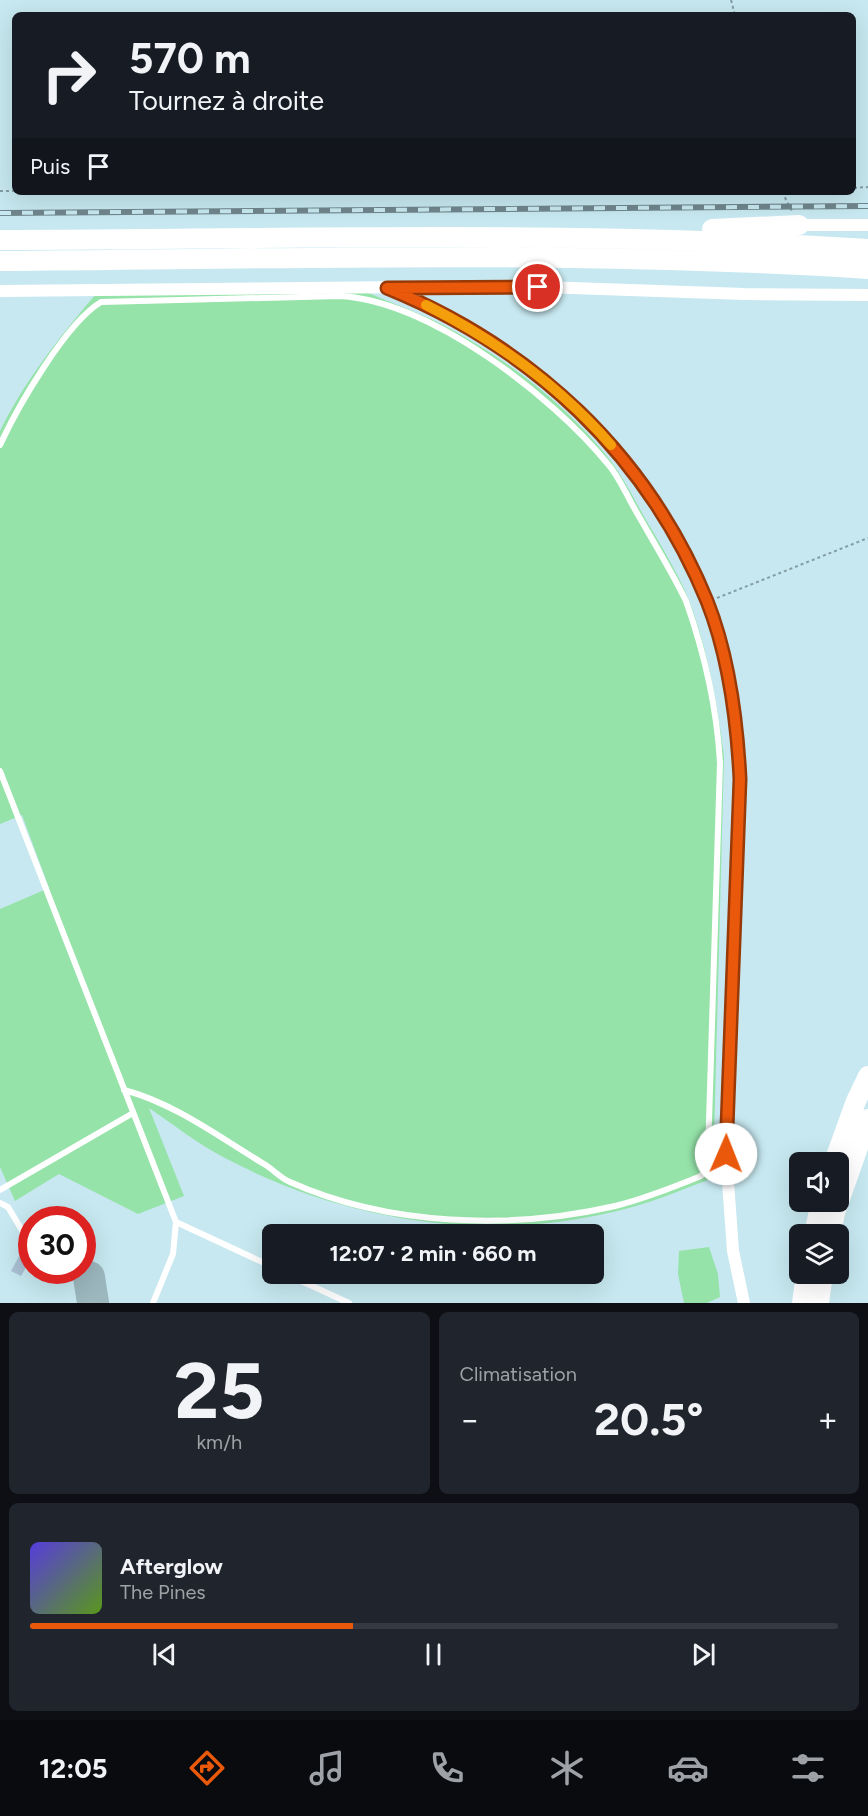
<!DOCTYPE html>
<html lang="fr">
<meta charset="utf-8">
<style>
body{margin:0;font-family:Figtree,sans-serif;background:#20242c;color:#f1f3f6;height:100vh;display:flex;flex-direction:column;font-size:22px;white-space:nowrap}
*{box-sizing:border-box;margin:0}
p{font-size:20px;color:#9ea1a6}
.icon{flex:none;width:33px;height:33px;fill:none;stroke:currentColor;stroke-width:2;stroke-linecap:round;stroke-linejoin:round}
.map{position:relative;height:1303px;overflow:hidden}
.drawer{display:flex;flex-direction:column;gap:9px;padding:9px;background:#0d0f14;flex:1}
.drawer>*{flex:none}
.banner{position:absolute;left:12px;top:12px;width:844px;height:183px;border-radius:9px;box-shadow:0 6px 24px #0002;background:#171b24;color:#f1f3f6;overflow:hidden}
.controls{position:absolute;left:789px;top:1152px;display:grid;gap:12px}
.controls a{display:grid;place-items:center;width:60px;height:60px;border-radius:9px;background:#171b24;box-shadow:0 6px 24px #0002;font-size:30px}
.speed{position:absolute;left:18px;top:1206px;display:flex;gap:12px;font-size:30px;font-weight:700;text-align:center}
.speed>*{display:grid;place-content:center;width:78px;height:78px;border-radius:50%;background:#171b24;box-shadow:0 6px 24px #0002;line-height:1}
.speed .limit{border:9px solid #d22;background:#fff;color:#111}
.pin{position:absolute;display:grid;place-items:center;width:51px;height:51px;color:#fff;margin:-26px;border:3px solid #fff;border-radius:50%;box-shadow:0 2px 6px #0007}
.me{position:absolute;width:66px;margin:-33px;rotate:1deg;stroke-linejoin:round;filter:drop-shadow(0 0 4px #0008)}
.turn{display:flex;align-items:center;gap:21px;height:126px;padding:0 18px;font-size:27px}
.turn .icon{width:78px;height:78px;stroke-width:2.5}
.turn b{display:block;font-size:42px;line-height:51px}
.then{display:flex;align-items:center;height:57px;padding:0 18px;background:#0003;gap:12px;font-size:22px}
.big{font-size:45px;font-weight:700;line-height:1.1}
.drawer .tile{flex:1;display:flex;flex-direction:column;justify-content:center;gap:9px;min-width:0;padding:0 21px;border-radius:9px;background:#20242c}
.drawer .dial{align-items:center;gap:0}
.dial b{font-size:78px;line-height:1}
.song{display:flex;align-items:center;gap:18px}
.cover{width:72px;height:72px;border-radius:9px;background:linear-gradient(135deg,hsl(250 70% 55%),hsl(90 70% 35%))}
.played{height:6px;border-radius:3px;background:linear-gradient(90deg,#ea580c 40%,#363941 40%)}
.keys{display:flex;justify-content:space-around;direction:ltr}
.heat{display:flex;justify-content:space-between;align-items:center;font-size:33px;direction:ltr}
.drawer .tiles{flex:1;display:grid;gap:9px;grid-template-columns:1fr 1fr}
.tile:last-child{grid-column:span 2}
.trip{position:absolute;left:262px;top:1224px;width:342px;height:60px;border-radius:9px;background:#171b24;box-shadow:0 6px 24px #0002;font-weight:700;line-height:60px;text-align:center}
.dock{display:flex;height:96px;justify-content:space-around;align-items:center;background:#090b0e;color:#9ea1a6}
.dock .icon{width:42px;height:42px}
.dock .current{color:#ea580c}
.dock b{font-size:27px;color:#f1f3f6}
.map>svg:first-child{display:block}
</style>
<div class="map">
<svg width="868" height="1303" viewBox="0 0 868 1303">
<rect width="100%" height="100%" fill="#c7e8f0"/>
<path fill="#95e3a9" d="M366,292C392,303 420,313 445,326C507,359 567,405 610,460C626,481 638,507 652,530C667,556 683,582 693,611C709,658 718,707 724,757L713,1178C691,1186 670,1195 649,1202C509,1247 353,1226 225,1158C198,1144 174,1125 149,1108L184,1196L138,1214L59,1174L15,1201L0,1167V909L49,888L22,815L0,824V431C25,380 59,338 95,295Z
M709,1247L718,1274L720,1297L707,1303H684L678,1274L679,1251Z"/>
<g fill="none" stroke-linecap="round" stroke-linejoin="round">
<path stroke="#9cb7be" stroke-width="32" d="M89,1277L93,1303"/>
</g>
<path fill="#abc0d4" d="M23,1249L32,1253V1257L21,1276L11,1271Z"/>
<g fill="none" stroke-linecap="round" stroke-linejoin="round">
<path stroke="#849da3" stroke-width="2" stroke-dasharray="3 3" stroke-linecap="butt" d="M731,0L735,15
M854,188L868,187
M0,191H15
M782,192L792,211
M717,598L868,538"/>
<path stroke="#fff" stroke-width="6" d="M0,445C18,406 66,323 101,302L339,296C429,300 552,396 607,463C618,475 625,492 633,506C651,538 670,568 686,601C704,652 717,709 720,763L708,1154L707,1167L701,1176C674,1187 644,1199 615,1206C512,1230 388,1226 290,1182C280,1178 273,1169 264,1164C219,1137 174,1103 124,1090
M0,771L176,1222L273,1267
M0,1190L133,1113
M0,1203L8,1207L29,1242
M286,1274L349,1303
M153,1303L173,1254L176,1222"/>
<path stroke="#fff" stroke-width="12" d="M799,225H868
M387,289C531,346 648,455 707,601C729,657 737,719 740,779L726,1154L733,1251L744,1303
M0,291L515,286L744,294L868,295"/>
<path stroke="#fff" stroke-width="20" d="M712,229L799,225
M0,240C289,239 579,230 868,249
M0,261C289,259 579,250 868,269
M834,1162L856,1101L868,1076
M814,1234L821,1202
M831,1234L835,1213L868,1119
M802,1303L806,1274
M819,1303L823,1274"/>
<g stroke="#70868c" stroke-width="6">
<path id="rail" d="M0,213L868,206"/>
</g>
<use href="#rail" stroke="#c7e8f0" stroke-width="4" stroke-dasharray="11" stroke-linecap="butt"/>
</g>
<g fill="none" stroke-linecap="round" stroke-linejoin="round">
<g stroke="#983908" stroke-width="15">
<path id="route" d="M538,287L387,288C532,347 647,454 707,601C729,656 737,719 740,779L726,1154"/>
</g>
<use href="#route" stroke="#ea580c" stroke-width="10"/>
<path stroke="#f59e0b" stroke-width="10" d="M426,305C497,341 559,385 611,445"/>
</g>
</svg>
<div class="controls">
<a><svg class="icon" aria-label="sound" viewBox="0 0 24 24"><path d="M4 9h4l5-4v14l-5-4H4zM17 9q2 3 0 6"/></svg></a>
<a><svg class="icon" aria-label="layers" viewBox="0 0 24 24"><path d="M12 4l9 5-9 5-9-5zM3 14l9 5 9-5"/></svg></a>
</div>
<div class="speed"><div class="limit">30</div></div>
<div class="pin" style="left:538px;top:287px;background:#d93025"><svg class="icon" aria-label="arrive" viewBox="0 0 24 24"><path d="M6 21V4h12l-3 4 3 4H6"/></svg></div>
<svg class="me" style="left:726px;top:1154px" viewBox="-20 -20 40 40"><circle r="19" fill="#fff"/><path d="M0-13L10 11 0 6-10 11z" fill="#ea580c"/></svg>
<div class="trip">12:07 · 2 min · 660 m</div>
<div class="banner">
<div class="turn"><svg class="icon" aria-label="right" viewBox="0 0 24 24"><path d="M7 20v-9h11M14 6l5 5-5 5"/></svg><div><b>570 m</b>Tournez à droite</div></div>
<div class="then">Puis<svg class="icon" aria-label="arrive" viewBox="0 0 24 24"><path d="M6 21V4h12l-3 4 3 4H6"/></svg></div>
</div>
</div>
<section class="drawer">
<div class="tiles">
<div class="tile dial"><b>25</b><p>km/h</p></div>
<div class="tile"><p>Climatisation</p>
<div class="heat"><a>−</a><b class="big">20.5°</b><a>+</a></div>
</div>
<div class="tile">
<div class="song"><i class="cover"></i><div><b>Afterglow</b><p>The Pines</p></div></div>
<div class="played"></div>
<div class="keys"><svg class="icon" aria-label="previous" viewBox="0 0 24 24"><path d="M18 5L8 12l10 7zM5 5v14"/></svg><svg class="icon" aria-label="pause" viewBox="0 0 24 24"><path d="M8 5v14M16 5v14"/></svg><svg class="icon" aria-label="next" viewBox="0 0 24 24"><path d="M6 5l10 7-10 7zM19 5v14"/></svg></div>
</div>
</div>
</section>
<nav class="dock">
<b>12:05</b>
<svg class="icon current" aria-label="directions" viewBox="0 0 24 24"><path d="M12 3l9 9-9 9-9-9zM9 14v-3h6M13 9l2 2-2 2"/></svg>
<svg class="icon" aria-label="music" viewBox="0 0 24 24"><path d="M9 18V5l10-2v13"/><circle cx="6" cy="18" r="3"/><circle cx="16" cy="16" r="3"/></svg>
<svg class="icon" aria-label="phone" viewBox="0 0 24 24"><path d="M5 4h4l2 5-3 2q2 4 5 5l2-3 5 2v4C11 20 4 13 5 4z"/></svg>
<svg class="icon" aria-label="climate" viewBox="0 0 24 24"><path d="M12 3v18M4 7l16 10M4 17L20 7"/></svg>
<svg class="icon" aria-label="car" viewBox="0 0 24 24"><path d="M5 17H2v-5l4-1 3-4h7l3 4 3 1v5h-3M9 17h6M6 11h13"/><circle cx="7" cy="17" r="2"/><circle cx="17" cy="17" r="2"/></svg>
<svg class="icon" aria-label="filters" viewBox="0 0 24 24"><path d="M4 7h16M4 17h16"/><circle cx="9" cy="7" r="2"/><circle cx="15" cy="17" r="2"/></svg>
</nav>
